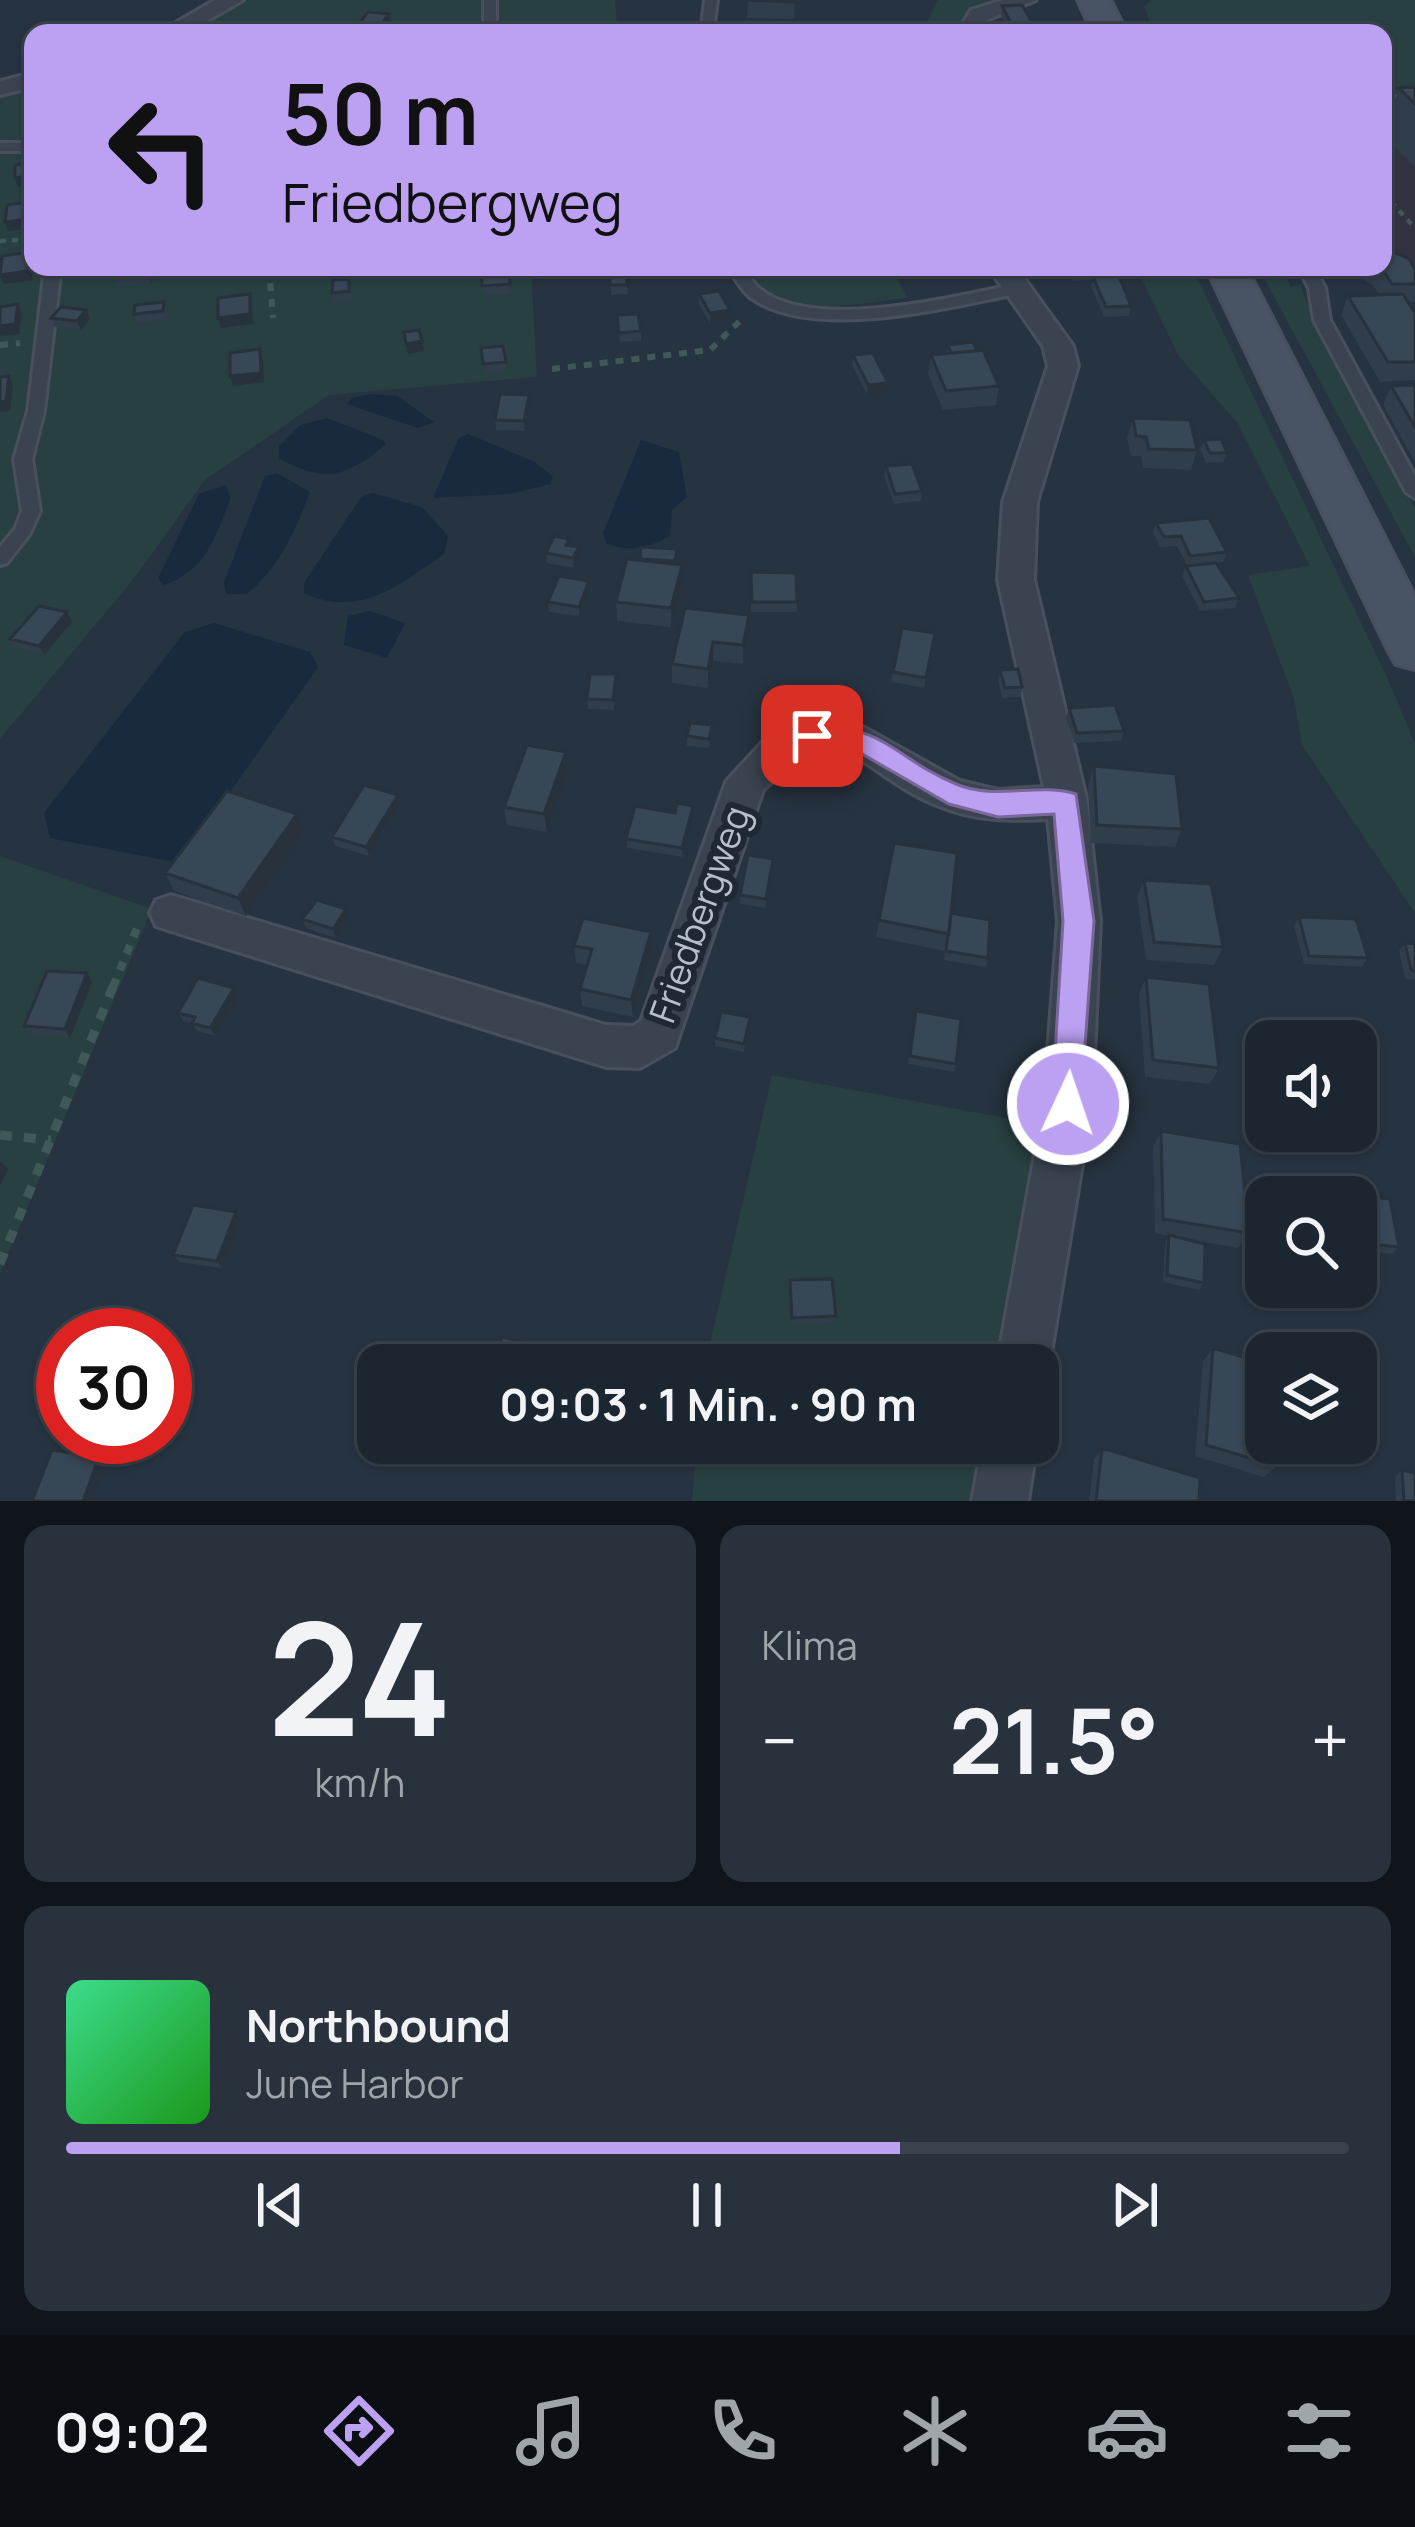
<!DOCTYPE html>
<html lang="de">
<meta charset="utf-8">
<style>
body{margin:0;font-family:Manrope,sans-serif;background:#29323c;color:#f1f3f6;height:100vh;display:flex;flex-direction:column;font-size:45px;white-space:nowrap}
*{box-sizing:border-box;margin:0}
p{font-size:39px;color:#a0a5ab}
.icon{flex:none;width:66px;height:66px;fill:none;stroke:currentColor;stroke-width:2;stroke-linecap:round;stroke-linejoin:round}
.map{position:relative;height:1501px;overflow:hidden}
.side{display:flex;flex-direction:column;gap:24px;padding:24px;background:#0f151a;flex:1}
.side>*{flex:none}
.top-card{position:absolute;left:24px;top:24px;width:1368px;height:252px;border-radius:24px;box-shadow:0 3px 9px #0004,0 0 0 3px #3a434c;background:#bca0f2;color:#111;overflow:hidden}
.buttons{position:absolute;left:1245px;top:1020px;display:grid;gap:24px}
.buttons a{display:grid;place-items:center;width:132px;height:132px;border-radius:24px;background:#1c2630;box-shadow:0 3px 9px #0004,0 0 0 3px #3a434c;font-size:60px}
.speed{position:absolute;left:36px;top:1308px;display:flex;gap:24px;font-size:60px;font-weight:700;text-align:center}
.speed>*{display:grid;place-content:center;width:156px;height:156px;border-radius:50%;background:#1c2630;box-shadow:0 3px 9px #0004,0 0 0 3px #3a434c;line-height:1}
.speed .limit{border:18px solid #d22;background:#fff;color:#111}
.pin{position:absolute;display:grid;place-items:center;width:102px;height:102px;color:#fff;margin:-51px;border-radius:24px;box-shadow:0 6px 18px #0006}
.me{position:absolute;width:132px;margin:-66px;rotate:3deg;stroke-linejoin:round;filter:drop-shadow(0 0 9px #0008)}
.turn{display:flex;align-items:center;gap:42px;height:252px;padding:0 60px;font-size:54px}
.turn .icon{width:156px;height:156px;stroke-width:2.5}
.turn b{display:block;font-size:84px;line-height:102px}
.big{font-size:90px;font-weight:700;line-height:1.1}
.side .widget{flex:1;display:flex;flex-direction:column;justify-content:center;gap:18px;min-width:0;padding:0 42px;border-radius:24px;background:#29323c}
.side .dial{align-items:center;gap:0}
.dial b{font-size:156px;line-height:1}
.song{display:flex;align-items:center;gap:36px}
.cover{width:144px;height:144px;border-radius:18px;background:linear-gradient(135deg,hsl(150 70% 55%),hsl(120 70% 35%))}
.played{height:12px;border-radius:6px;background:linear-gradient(90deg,#bca0f2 65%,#3a434c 65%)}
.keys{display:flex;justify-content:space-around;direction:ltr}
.heat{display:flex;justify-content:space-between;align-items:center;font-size:66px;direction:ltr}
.side .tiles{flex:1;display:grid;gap:24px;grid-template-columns:1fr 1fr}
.widget:last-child{grid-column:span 2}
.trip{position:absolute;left:357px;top:1344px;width:702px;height:120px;border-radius:24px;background:#1c2630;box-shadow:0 3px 9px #0004,0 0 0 3px #3a434c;font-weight:700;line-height:120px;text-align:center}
.menu{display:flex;height:192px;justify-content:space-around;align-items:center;background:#0b0f13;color:#a0a5ab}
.menu .icon{width:84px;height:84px}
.menu .current{color:#bca0f2}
.menu b{font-size:54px;color:#f1f3f6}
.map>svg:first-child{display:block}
</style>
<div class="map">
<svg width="1415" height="1501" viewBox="0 0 1415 1501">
<rect width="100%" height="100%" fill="#263340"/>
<path fill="#333241" d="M1415,0V283L1383,245V33H1253Z"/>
<path fill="#284041" d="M232,0H615L618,33H169Z
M938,0H1005L968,33H921Z
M1151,0H1415V93L1383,98V33H1154L1144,7Z
M33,80V267H531L537,377L329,395L205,480L132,581L0,739V88Z
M747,267H891L908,298C859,303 772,325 747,267Z
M1136,267H1192L1391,686L1415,744V913L1302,745L1294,699L1248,575L1310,566L1238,424L1178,355Z
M1258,267H1282L1291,287L1300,285L1324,343L1415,508V557Z
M0,856L152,909L0,1273Z
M772,1075L1065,1129L1023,1365H705Z
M697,1443H1010L1000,1501H692Z"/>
<path fill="#192a3f" d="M372,394L397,396L434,422L418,428L347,404L352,398Z
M327,418L383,440L386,444C348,476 325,485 279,458V446L300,425Z
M468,434L535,462L553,477L550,484L509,494L433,498L459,438Z
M641,440L679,452L687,497L672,510L670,536C648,548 631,552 607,544L603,533Z
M277,473L310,492C295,531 280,567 247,594H226L224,582L265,476Z
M225,485L231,498C215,537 207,570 164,585L158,578L199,494Z
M373,493L422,507L448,536L444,554C399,585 360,619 304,593V583L361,497Z
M370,611L405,623L387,658L344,645L348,616Z
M214,623L310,652L318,667L180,863L50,838L44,813L185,632Z"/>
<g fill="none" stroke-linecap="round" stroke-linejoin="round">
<g stroke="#47505c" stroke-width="6">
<path id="lane" d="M484,0H496V33H484Z
M705,0H717L713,33H701Z
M0,143H33V151H0Z
M45,267H61L44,411L32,459L40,511L29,535L7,563L0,565V547L15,529L22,511L14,459L28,411Z
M727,267H743C748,274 753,284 760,289C812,332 954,297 1016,284L1024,289L1016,294C947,308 810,342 750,297C741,290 734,276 727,267Z
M1298,267H1314L1325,288L1330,320L1415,476V498L1406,492L1314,320L1309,288Z"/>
</g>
<g stroke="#47505c" stroke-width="6">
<path id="street" d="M215,0H243L186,33H158Z
M1003,0H1036L987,20L979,33H957L971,10Z
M33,73V87L0,95V81Z
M988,267H1016L1073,346L1078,366L1037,502L1034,580L1087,802L1100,921L1092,1104L1049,1365L1038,1385V1365H997L1044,1104L1058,921L1048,819C1010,821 975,821 939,806C859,775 846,708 763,790L675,1048L640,1068L606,1067L171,931L156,926L150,913L156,900L171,895L606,1025L633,1026L641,1021L726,782L767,737L811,721L854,722L960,781L998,790L1044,787L998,580L1003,502L1048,366L1043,346Z
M983,1443H1037L1028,1501H972Z"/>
</g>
<g stroke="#47505c" stroke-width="6">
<path id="secondary" d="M1078,0H1110L1127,33H1093Z
M1206,267H1246L1415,597V669L1396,664L1388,650Z"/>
</g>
<path stroke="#415859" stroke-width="4.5" stroke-dasharray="6 6" stroke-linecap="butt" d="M1383,98L1415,95
M1383,193L1415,228
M0,241L33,239"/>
<path stroke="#415859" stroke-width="6" stroke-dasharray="8 8" stroke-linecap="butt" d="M269,267L273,318
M0,345L20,343
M552,369L710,350L745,316"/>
<path stroke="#415859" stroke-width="8" stroke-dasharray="9 9" stroke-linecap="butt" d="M113,987L137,928"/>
<path stroke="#415859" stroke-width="9" stroke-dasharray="12 12" stroke-linecap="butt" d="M0,1135L51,1140
M0,1264L114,984"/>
<use href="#lane" fill="#3a4450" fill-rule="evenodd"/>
<use href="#street" fill="#3a4450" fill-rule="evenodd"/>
<use href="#secondary" fill="#485463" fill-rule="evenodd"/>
</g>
<path fill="#303d4a" d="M748,0H795L794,19L747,18Z
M1002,6L1038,33H986L987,26L1006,25L1001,15Z
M391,23L383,33H360L358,25Z
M1415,87V167L1383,135L1399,88Z
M115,267H155L152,283L116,286L113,276Z
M418,267H439V274L419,276Z
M510,267L511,294L483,295L482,286Z
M686,267H717V272L687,274Z
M1067,267H1102L1104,271L1102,277L1131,306L1129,316L1104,317L1091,286L1093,280L1073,281Z
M1338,267L1415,269V302L1408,303L1415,313V380L1380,382L1341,315L1348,296L1379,295L1373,285Z
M626,271L628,294L611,295L610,272Z
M351,289V301L334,302L332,293Z
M699,294L730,310V319L710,323L699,304Z
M135,305L168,312L167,320L137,323L134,314Z
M86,310L90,319L81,330L55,327L51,318Z
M617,315L641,331V341L620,342Z
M947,345L977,351L999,386L996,405L943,410L928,374L931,355L946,353Z
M503,346L507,371L485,374L481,348Z
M853,355L887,392L867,395L852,365Z
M1415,385V462L1383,405L1391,386Z
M529,395L530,405L525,431L496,430L495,420Z
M1133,418L1197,450L1191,470L1143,468L1141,456H1131L1127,438Z
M1204,440L1227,453L1223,462L1206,463L1200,449Z
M886,466L922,491L921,501L894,504L884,476Z
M1156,523L1227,552L1223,562L1187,565L1177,546L1160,547L1153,533Z
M570,546L579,547V557L574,568L547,563L546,553Z
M677,558L676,564L682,584L671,627L617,621L616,602L640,560Z
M1186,566L1239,598L1235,608L1200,611L1182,576Z
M751,572L797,602V612H751Z
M589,581V591L579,616L549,612L548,602Z
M685,608L748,634L743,664L713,661L708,688L672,683V664Z
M67,612L72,622L44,655L15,648L10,639Z
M902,628L935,633L924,688L891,682Z
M1000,670L1022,687L1020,697L1002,698L998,680Z
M616,674L614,710L588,709L587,699Z
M1069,708L1124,731L1121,741L1074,743L1066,718Z
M712,725L709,748L687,746V736Z
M566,752L569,770L547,832L507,825L504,807Z
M1094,766L1182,829L1175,847L1091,843L1088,785Z
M398,795L400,804L369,856L335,846L332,837Z
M693,806V815L683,857L627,848L626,839L675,813Z
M303,833L246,916L174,891L165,873Z
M894,843L988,958L986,967L944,960L945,949V951L876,937Z
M773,859L765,908L740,904V895Z
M1144,880L1223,947L1214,965L1146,960L1137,897Z
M1299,917L1368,958L1362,967L1304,964L1294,926Z
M349,918L336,938L306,928L302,919Z
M651,932L652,949L633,1017L582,1006L580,989L587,965L576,963L574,946Z
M1405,943L1415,944V980L1405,979L1399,951Z
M1146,977L1219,1068L1210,1084L1145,1077L1139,994Z
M92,982L70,1038L30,1035L24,1026Z
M238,997L215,1036L197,1031L193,1024L183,1021L178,1013Z
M914,1020L956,1064L954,1072L908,1064Z
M749,1025L744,1052L715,1046V1038Z
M1161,1131L1249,1233L1238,1248L1186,1239L1204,1283L1199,1290L1163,1282L1165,1242L1169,1236L1155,1233L1153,1147Z
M1352,1195L1390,1199L1399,1247L1392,1254L1356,1250V1197H1350Z
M236,1212L241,1219L222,1268L179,1262L173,1255Z
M790,1280L836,1316L834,1323L791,1324Z
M1213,1348L1277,1466L1264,1477L1195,1456L1203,1361Z
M497,1443H546L544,1453Z
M1102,1448L1199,1501H1089L1094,1459Z
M1402,1470L1415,1501H1396L1395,1476Z"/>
<path fill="#27323c" d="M389,14L391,23L381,33L380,26Z
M33,175V185L18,187L15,178Z
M29,202L33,211L31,228L8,231L5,222Z
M29,252L33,262L32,281L4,284L0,275Z
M150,267H155L152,283L149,274Z
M250,294L252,304L253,324L221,328L218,318Z
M18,304L22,314L19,334L0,336V326Z
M86,310L90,319L81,330L77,321Z
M730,310V319L710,323V313Z
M422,341L424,351L408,354L406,344Z
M260,349L263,359L264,382L233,386L230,376Z
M9,376L13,386L10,411L0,412V402Z
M888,383L887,392L867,395L868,385Z
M529,395L530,405L525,431L524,421Z
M579,547V557L574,568L573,558Z
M682,565V584L671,627V608Z
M589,581V591L579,616V607Z
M67,612L72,622L44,655L39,646Z
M749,615L748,634L743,664V645Z
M713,642V661L708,688V669Z
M566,752L569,770L547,832L544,814Z
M398,795L400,804L369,856L366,847Z
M693,806V815L683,857L682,848Z
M297,814L303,833L246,916L238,898Z
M346,909L349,918L336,938L333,929Z
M651,932L652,949L633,1017L631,1000Z
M87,973L92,982L70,1038L65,1029Z
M234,988L238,997L215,1036L210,1028Z
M1,1161L8,1169L0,1186V1162Z
M236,1212L241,1219L222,1268L217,1261Z
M99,1457L106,1462L92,1501H83Z"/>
<path fill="#384756" stroke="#27323c" stroke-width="3" d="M748,0H795V2Z
M1022,5L1038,33H1016L1002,6Z
M368,12L389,14L380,26L358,25Z
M1007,25L1011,33H991L987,26Z
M556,27V33H529V28Z
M1415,87V104L1399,88Z
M33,163V175L15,178V165Z
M29,202L28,219L5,222L7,205Z
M1383,247L1409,259L1415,269V284H1392L1381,267H1383Z
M29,252L28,271L0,275L2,256Z
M115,267H150L149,274L113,276Z
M481,267H509L510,284L482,286Z
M1073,267H1102L1104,271L1075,272Z
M626,271L627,285H610V272Z
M1119,276L1131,306L1106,307L1093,277Z
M349,279V291L332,293L333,280Z
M719,291L730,310L710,313L699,294Z
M250,294V314L218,318V298Z
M1403,294L1415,313V362H1388L1348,296Z
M164,302L163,311L134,314L135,305Z
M18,304L15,324L0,326V307Z
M61,307L86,310L77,321L51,318Z
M638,314L641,331L619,333L617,315Z
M419,330L422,341L406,344L404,332Z
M973,342L977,351L951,353L947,345Z
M503,346L506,362L483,364L481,348Z
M260,349L261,373L230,376V353Z
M983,350L999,386L946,391L931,355Z
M873,353L888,383L868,385L853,355Z
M9,376L6,401L0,402V377Z
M1415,385V427L1391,386Z
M500,394L529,395L524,421L495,420Z
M1133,418L1190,420L1197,450L1149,449L1146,437L1136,436Z
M1221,439L1227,453H1210L1204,440Z
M912,464L922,491L895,494L886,466Z
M1209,518L1227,552L1190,556L1181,536L1164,537L1156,523Z
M554,536L569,539L566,545L579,547L573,558L546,553Z
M641,547L677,549L675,561L640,559Z
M627,559L682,565L671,608L616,602Z
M1216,563L1239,598L1204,602L1186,566Z
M751,572L796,573L797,602H752Z
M559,576L589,581L579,607L548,602Z
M39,606L67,612L39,646L10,639Z
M685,608L749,615L743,645L713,642L708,669L672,664Z
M902,628L935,633L926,678L893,672Z
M1018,669L1022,687L1005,688L1000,670Z
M590,674H616L613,700L587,699Z
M1115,705L1124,731L1077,733L1069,708Z
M690,723L712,725L709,739L687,736Z
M527,745L566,752L544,814L504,807Z
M1094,766L1176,774L1182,829L1097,825Z
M364,785L398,795L366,847L332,837Z
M227,791L297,814L238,898L165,873Z
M677,803L693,806L682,848L626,839L635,806L675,813Z
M894,843L957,853L949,934L879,920Z
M748,855L773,859L766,899L740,895Z
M1144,880L1211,884L1223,947L1154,942Z
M317,900L346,909L333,929L302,919Z
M951,913L990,920L988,958L946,951Z
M1299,917L1356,919L1368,958L1309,956Z
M583,918L651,932L631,1000L580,989L592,949L574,946Z
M1405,943L1415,944V971L1411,970Z
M47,971L87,973L65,1029L24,1026Z
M1146,977L1209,984L1219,1068L1153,1060Z
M198,978L234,988L210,1028L192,1023L195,1017L178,1013Z
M916,1011L961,1019L956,1064L910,1056Z
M721,1012L750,1017L744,1044L715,1038Z
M1161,1131L1240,1144L1249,1233L1163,1219Z
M1352,1195L1390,1199L1399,1247L1360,1243L1356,1217V1197H1353Z
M193,1205L236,1212L217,1261L173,1255Z
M1169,1235L1205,1244L1204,1283L1167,1275Z
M832,1279L836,1316L792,1318L790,1280Z
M502,1337L563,1351L560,1365H494Z
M1213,1348L1266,1364V1443H1278L1277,1466L1206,1445Z
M1102,1448L1200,1478L1199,1501H1096Z
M52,1450L99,1457L83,1501H32Z
M1402,1470L1415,1473V1501H1404Z"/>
<path fill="#bca0f2" stroke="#7a689d" stroke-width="3" d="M812,725C890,727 893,758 956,784C996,801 1038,782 1076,794L1094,921L1080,1115L1068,1120L1057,1115L1052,1104L1063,921L1054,814L998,817L949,804L850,747L802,743L798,736Z"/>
<g text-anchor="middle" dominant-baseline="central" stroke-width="12" stroke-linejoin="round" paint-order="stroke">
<g font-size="36" fill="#b7bfcb" stroke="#1f2936">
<text transform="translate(699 914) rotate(-70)">Friedbergweg</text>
</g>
</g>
</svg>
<div class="buttons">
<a><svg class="icon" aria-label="sound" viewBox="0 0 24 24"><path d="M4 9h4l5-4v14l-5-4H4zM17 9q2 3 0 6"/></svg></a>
<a><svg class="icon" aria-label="search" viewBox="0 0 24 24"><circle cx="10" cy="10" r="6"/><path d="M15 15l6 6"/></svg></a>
<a><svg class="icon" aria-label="layers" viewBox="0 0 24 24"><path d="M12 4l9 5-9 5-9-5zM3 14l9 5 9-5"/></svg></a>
</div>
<div class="speed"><div class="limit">30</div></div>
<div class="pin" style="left:812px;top:736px;background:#d93025"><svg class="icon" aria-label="arrive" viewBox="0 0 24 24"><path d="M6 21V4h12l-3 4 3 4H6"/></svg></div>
<svg class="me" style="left:1068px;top:1104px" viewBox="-20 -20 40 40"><circle r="17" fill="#bca0f2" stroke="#fff" stroke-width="3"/><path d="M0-11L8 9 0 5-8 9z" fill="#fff"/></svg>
<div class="trip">09:03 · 1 Min. · 90 m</div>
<div class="top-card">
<div class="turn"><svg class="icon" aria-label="left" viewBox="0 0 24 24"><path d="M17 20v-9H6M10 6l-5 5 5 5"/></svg><div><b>50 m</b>Friedbergweg</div></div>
</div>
</div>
<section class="side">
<div class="tiles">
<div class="widget dial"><b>24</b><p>km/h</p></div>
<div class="widget"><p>Klima</p>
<div class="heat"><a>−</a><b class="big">21.5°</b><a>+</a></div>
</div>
<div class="widget">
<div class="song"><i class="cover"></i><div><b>Northbound</b><p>June Harbor</p></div></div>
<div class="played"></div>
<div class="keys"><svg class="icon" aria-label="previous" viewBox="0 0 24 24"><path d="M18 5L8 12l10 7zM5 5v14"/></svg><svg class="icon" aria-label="pause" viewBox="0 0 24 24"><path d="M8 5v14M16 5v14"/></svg><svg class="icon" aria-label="next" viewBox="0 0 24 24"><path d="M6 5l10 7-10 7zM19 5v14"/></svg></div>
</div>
</div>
</section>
<nav class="menu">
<b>09:02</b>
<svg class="icon current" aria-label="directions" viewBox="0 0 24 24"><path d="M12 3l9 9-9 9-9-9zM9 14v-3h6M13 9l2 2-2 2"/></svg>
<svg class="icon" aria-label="music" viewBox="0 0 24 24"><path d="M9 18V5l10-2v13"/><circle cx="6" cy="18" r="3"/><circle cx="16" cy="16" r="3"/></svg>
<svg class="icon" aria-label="phone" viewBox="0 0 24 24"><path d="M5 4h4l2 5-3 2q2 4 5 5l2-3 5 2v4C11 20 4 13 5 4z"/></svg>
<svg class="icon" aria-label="climate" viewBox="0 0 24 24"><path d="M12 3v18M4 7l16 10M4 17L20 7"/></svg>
<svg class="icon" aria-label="car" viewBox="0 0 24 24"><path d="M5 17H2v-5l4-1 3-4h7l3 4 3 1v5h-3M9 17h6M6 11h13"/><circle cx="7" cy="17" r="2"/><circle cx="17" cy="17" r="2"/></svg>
<svg class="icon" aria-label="filters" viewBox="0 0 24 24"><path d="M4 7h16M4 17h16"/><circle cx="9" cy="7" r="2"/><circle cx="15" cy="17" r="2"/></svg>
</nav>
